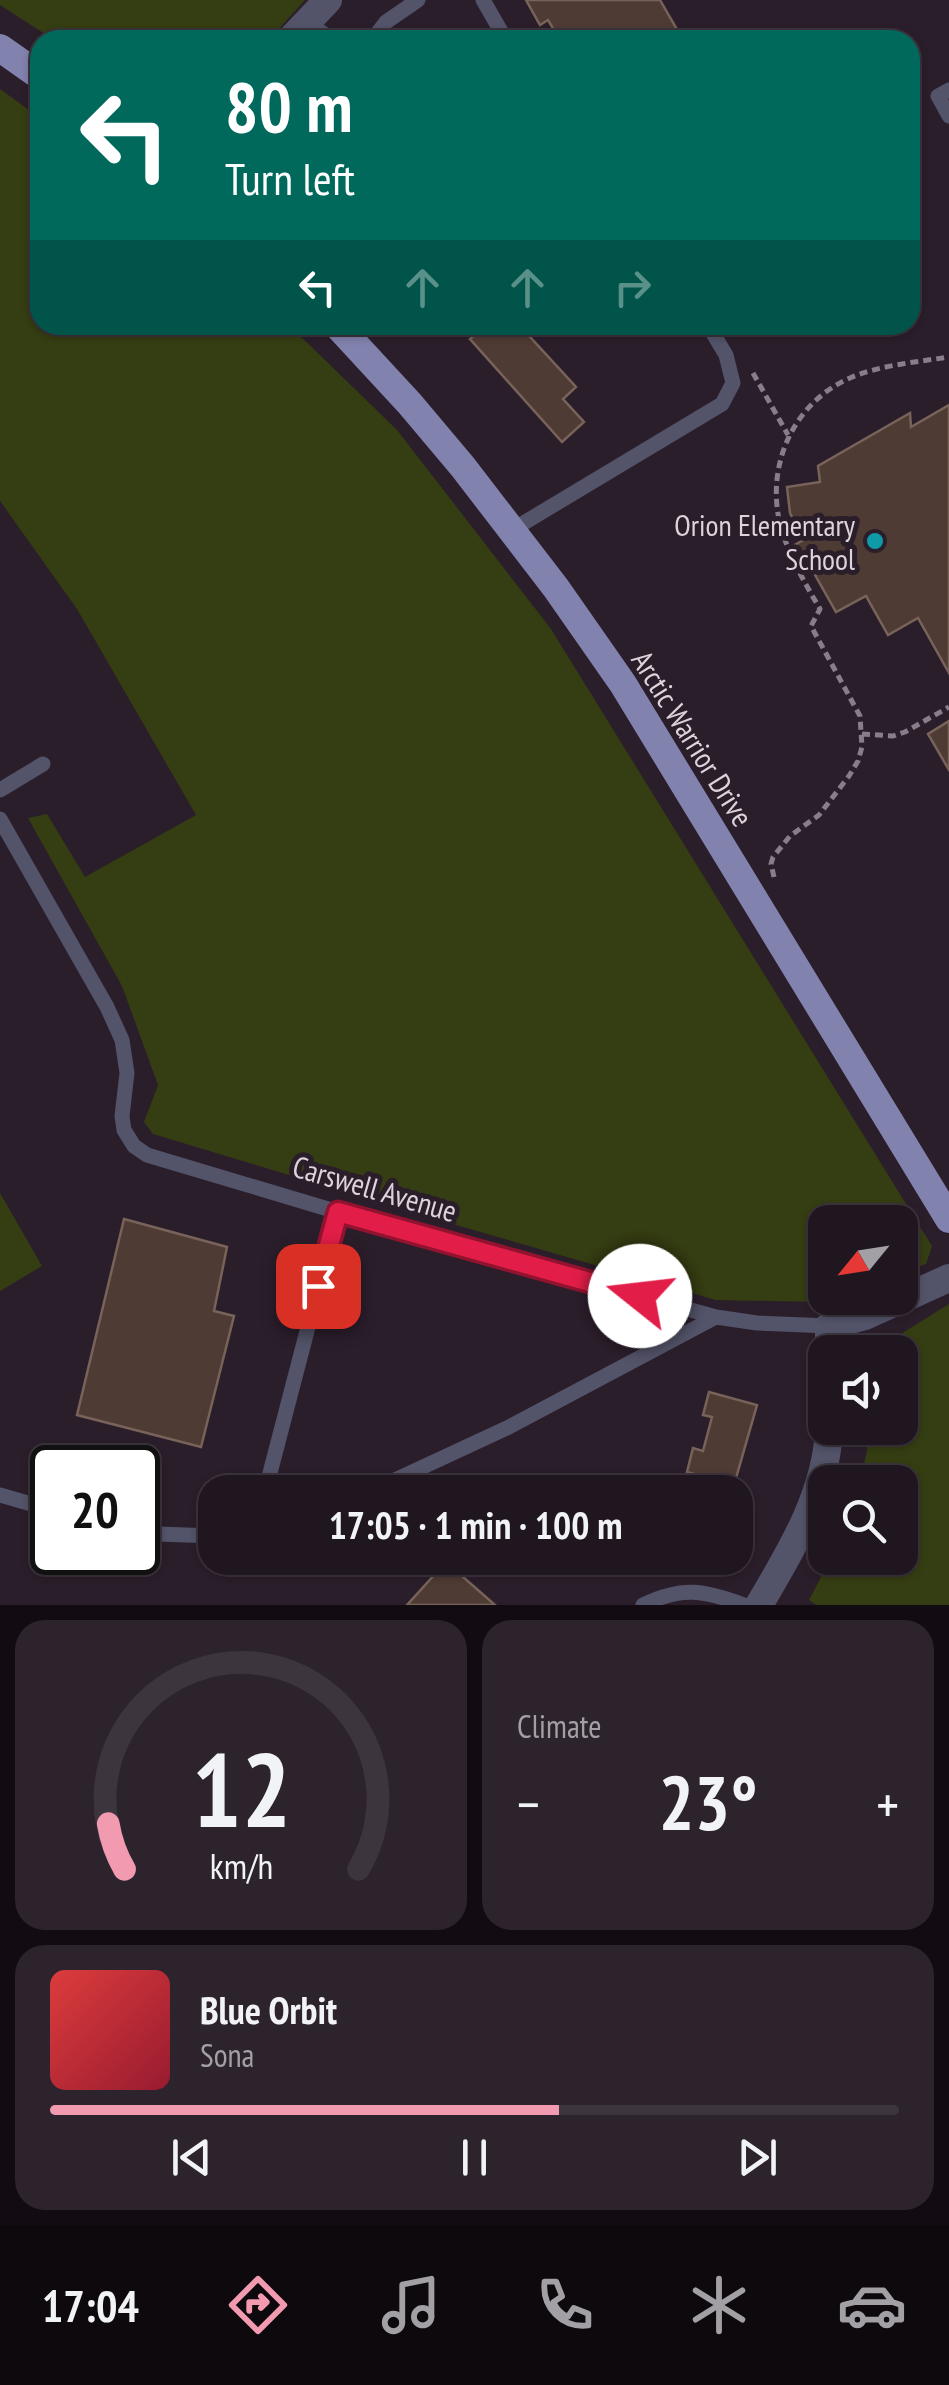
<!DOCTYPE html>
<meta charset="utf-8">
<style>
body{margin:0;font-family:"PT Sans Narrow",sans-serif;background:#2d232d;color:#f1f3f6;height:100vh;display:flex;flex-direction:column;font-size:38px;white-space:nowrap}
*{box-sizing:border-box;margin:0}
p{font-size:32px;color:#a29fa5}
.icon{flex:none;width:55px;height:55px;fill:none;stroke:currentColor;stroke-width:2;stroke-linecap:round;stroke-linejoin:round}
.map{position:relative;height:1605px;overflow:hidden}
.sheet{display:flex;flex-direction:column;gap:15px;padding:15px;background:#120c12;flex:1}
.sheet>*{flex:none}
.banner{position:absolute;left:30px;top:30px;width:890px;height:305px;border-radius:30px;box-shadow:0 2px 8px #0004,0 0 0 2px #3d353e;background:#00695c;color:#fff;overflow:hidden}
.needle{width:65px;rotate:240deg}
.buttons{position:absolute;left:808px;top:1205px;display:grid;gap:20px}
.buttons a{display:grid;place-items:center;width:110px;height:110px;border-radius:20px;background:#201620;box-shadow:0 2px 8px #0004,0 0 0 2px #3d353e;font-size:50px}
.speed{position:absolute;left:30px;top:1445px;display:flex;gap:20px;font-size:50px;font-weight:700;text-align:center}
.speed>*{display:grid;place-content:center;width:130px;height:130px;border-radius:50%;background:#201620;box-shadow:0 2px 8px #0004,0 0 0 2px #3d353e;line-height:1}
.speed .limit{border:5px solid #111;border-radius:15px;background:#fff;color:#111}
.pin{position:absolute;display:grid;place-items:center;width:85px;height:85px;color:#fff;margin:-42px;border-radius:20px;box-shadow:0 5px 15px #0006}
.me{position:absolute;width:110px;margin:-55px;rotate:286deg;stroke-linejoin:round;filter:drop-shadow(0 0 8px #0008)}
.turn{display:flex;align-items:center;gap:35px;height:210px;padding:0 30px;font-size:45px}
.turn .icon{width:130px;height:130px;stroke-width:2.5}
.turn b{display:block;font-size:70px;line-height:85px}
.lanes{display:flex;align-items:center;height:95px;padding:0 30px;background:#0003;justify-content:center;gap:50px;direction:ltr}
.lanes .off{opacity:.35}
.big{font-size:75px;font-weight:700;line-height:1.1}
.sheet .tile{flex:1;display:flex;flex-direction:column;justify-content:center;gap:15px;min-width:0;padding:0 35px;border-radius:30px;background:#2d232d}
.sheet .dial{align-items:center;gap:0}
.dial svg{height:260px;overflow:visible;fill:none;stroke:#3d353e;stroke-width:7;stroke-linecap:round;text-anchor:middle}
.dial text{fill:#f1f3f6;stroke:none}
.song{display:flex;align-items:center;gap:30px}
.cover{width:120px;height:120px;border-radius:15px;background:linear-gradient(135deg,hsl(0 70% 55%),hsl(350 70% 35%))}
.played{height:10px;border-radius:5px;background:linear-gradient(90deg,#f29ab0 60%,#3d353e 60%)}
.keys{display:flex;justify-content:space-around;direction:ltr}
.heat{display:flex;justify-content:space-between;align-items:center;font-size:55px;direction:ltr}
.sheet .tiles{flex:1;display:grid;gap:15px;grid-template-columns:1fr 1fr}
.tile:last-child{grid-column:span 2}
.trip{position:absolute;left:198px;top:1475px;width:555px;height:100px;border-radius:30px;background:#201620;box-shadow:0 2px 8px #0004,0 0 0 2px #3d353e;font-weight:700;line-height:100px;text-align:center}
.tabs{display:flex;height:160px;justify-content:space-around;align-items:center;background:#0d090d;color:#a29fa5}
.tabs .icon{width:70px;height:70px}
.tabs .on{color:#f29ab0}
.tabs b{font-size:45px;color:#f1f3f6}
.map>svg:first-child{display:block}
</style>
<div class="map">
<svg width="949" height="1605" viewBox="0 0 949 1605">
<rect width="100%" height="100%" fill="#2b1e2b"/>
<path fill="#353d12" d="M0,0H305L269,40H54L0,5Z
M0,89L40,118V325H289L397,430L551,629L932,1246L926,1264L900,1274V1222H825V1298H836L823,1302L716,1300L418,1214L153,1134L144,1122L158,1085L122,986L28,818L47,814L85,877L196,815L77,609L0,501Z
M0,1193L42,1266L0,1291Z
M949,1304V1605H816L809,1600L831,1558H900V1482H860L867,1451L866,1428H900V1352H872Z"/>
<path fill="#4e3b33" stroke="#78635a" stroke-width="2.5" d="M526,0H660L683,40H560L548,20L540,25Z
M486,325H519L576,387L563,399L584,422L562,442L470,339Z
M949,405V673L918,618L888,635L866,596L836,612L806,559L802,561L793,546L810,536L806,529L800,532L790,513L787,487L820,482L818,466L910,413L911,427Z
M949,721V770L928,734Z
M124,1219L227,1247L214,1311L234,1316L201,1447L77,1415Z
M709,1392L757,1405L734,1485L687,1472L693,1448L703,1451L712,1417L703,1415Z
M446,1562L495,1605H407Z"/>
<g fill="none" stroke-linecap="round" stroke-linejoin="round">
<path stroke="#887d88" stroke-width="5" stroke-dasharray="8 5" stroke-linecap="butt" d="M753,373L788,435
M862,734L893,736L905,732L949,707
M774,877L771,864L773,857L790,836L819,815L849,776L858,761L862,747L860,716L811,626L820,609C807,587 794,564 785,540C761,477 788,405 850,378C880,365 917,362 949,357"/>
<path stroke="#535369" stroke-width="15" d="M483,0L506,40
M306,22L333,40
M372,40L386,22L418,0
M949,90L938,96L949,116
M512,530L722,404L733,383L726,355L708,325
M0,790L43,764
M0,819L107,1007L122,1040L127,1073L122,1116L124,1130L134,1146L147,1155L338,1212L716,1317L757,1323L829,1326
M270,1473L338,1212
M369,1492L509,1427L716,1317
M0,1495L52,1510
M138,1530L158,1534L215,1536
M643,1605C682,1586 704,1590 744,1605"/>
<path stroke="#535369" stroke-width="28" d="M290,40L328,0
M829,1352V1326L865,1316L949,1278
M759,1605C791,1551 827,1492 829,1428"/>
<path stroke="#8282ae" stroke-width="28" d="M0,48L40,76
M337,325L410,404L463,467L556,588L623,684L949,1219"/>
</g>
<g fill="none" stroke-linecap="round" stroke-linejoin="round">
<g stroke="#92132f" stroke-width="25">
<path id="route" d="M318,1286L338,1212L640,1296"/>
</g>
<use href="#route" stroke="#e11d48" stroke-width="18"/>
</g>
<circle fill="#0f9aa8" stroke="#2b1e2b" stroke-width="4" cx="875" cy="541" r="10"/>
<g text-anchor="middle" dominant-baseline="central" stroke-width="10" stroke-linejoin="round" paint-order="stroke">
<g font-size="30" fill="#dcd3dc" stroke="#2b1e2b" text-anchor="end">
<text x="855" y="524">Orion Elementary<tspan x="855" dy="34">School</tspan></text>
</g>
<g font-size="30" fill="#dcd3dc" stroke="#2b1e2b">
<text transform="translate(693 738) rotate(58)">Arctic Warrior Drive</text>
<text transform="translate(375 1188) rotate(16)">Carswell Avenue</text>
</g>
</g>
</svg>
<div class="buttons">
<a><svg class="needle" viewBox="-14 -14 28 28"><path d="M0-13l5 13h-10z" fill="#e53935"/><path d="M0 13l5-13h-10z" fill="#a29fa5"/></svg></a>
<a><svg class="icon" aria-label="sound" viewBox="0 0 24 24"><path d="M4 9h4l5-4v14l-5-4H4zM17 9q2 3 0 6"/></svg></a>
<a><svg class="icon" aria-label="search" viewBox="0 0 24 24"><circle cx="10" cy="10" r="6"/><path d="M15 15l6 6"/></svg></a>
</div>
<div class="speed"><div class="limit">20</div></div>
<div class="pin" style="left:318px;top:1286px;background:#d93025"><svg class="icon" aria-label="arrive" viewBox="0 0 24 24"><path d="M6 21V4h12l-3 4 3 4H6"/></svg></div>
<svg class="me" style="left:640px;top:1296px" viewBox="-20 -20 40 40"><circle r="19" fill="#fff"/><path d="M0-13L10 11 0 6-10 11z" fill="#e11d48"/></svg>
<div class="trip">17:05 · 1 min · 100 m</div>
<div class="banner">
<div class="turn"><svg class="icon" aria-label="left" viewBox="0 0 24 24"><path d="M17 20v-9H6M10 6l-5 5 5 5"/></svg><div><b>80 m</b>Turn left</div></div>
<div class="lanes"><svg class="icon" aria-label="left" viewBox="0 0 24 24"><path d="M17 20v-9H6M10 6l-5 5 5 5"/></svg><svg class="icon off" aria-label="ahead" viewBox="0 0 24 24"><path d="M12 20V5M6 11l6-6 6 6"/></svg><svg class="icon off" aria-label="ahead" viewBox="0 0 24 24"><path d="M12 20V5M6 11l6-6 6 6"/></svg><svg class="icon off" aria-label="right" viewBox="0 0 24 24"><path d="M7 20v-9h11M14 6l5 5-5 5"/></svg></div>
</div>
</div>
<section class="sheet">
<div class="tiles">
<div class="tile dial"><svg viewBox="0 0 100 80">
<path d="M14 69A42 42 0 1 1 86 69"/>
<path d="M14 69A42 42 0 0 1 9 55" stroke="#f29ab0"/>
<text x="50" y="56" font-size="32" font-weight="700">12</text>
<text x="50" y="72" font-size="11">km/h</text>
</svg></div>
<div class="tile"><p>Climate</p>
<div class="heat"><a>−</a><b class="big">23°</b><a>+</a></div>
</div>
<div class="tile">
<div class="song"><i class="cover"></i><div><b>Blue Orbit</b><p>Sona</p></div></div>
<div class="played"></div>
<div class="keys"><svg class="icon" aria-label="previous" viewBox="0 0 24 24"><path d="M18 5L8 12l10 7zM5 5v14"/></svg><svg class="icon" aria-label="pause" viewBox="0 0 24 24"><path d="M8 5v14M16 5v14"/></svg><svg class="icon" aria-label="next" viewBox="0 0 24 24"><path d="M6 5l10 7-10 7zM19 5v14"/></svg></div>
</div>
</div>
</section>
<nav class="tabs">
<b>17:04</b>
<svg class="icon on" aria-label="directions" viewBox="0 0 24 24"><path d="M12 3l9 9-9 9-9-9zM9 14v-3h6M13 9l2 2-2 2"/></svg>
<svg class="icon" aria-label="music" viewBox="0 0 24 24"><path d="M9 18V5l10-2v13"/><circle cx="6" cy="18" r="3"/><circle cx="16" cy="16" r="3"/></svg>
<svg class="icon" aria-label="phone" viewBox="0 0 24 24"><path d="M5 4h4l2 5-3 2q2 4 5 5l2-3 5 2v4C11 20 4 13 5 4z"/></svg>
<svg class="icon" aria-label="climate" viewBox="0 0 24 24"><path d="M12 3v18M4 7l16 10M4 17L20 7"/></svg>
<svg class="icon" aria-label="car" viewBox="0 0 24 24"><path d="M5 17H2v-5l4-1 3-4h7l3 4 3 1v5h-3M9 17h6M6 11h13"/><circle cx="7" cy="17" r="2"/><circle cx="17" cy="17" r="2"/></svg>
</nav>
